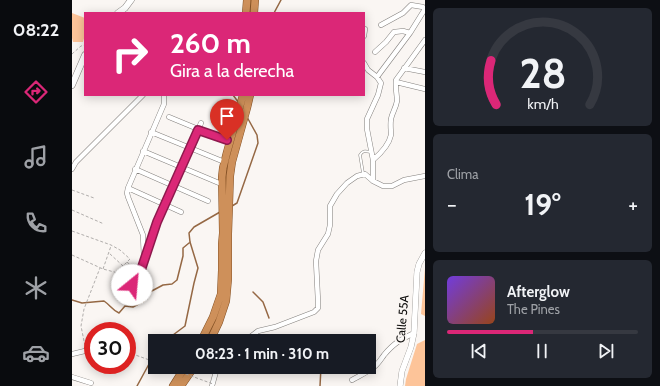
<!DOCTYPE html>
<html lang="es">
<meta charset="utf-8">
<style>
body{margin:0;font-family:Cabin,sans-serif;background:#242831;color:#f1f3f6;height:100vh;display:flex;flex-direction:column;font-size:15px;white-space:nowrap}
*{box-sizing:border-box;margin:0}
p{font-size:13px;color:#9ea1a6}
.icon{flex:none;width:22px;height:22px;fill:none;stroke:currentColor;stroke-width:2;stroke-linecap:round;stroke-linejoin:round}
.map{position:relative;flex:1;overflow:hidden}
.drawer{display:flex;flex-direction:column;gap:8px;padding:8px;background:#0d0f14;width:235px}
.drawer>*{flex:none}
.banner{position:absolute;left:12px;top:12px;width:281px;height:84px;border-radius:0px;box-shadow:0 2px 10px #0003;background:#db2777;color:#fff;overflow:hidden}
.speed{position:absolute;left:12px;top:322px;display:flex;gap:8px;font-size:20px;font-weight:700;text-align:center}
.speed>*{display:grid;place-content:center;width:52px;height:52px;border-radius:50%;background:#171b24;box-shadow:0 2px 10px #0003;line-height:1}
.speed .limit{border:6px solid #d22;background:#fff;color:#111}
.pin{position:absolute;display:grid;place-items:center;width:34px;height:34px;color:#fff;margin:-41px -17px;border-radius:50% 50% 50% 0;rotate:-45deg;box-shadow:0 0 4px #0007}
.pin .icon{rotate:45deg}
.me{position:absolute;width:44px;margin:-22px;rotate:28deg;stroke-linejoin:round;filter:drop-shadow(0 0 3px #0008)}
.turn{display:flex;align-items:center;gap:14px;height:84px;padding:0 20px;font-size:18px}
.turn .icon{width:52px;height:52px;stroke-width:2.5}
.turn b{display:block;font-size:28px;line-height:34px}
.big{font-size:30px;font-weight:800;line-height:1.1}
.drawer .widget{flex:1;display:flex;flex-direction:column;justify-content:center;gap:6px;min-width:0;padding:0 14px;border-radius:6px;background:#242831}
.drawer .dial{align-items:center;gap:0}
.dial svg{height:104px;overflow:visible;fill:none;stroke:#363941;stroke-width:7;stroke-linecap:round;text-anchor:middle}
.dial text{fill:#f1f3f6;stroke:none}
.song{display:flex;align-items:center;gap:12px}
.cover{width:48px;height:48px;border-radius:6px;background:linear-gradient(135deg,hsl(260 70% 55%),hsl(20 70% 35%))}
.played{height:4px;border-radius:2px;background:linear-gradient(90deg,#db2777 45%,#363941 45%)}
.keys{display:flex;justify-content:space-around;direction:ltr}
.heat{display:flex;justify-content:space-between;align-items:center;font-size:22px;direction:ltr}
.trip{position:absolute;left:76px;top:334px;width:228px;height:40px;border-radius:0px;background:#171b24;box-shadow:0 2px 10px #0003;font-weight:800;line-height:40px;text-align:center}
main{display:flex;flex:1;min-height:0}
.tabs{display:flex;flex-direction:column;width:72px;justify-content:space-around;align-items:center;background:#090b0e;color:#9ea1a6}
.tabs .icon{width:28px;height:28px}
.tabs .current{color:#db2777}
.tabs b{font-size:18px;color:#f1f3f6}
.map>svg:first-child{display:block}
</style>
<main>
<nav class="tabs">
<b>08:22</b>
<svg class="icon current" aria-label="directions" viewBox="0 0 24 24"><path d="M12 3l9 9-9 9-9-9zM9 14v-3h6M13 9l2 2-2 2"/></svg>
<svg class="icon" aria-label="music" viewBox="0 0 24 24"><path d="M9 18V5l10-2v13"/><circle cx="6" cy="18" r="3"/><circle cx="16" cy="16" r="3"/></svg>
<svg class="icon" aria-label="phone" viewBox="0 0 24 24"><path d="M5 4h4l2 5-3 2q2 4 5 5l2-3 5 2v4C11 20 4 13 5 4z"/></svg>
<svg class="icon" aria-label="climate" viewBox="0 0 24 24"><path d="M12 3v18M4 7l16 10M4 17L20 7"/></svg>
<svg class="icon" aria-label="car" viewBox="0 0 24 24"><path d="M5 17H2v-5l4-1 3-4h7l3 4 3 1v5h-3M9 17h6M6 11h13"/><circle cx="7" cy="17" r="2"/><circle cx="17" cy="17" r="2"/></svg>
</nav>
<div class="map">
<svg width="353" height="386" viewBox="0 0 353 386">
<rect width="100%" height="100%" fill="#faf6f3"/>
<path fill="#fdc499" d="M0,13L13,18V35L11,42H1L0,38Z
M353,268V316L349,314Z
M353,340V386H333L334,379L345,344Z"/>
<g fill="none" stroke-linecap="round" stroke-linejoin="round">
<path stroke="#956844" stroke-width="1.5" d="M202,13L209,0
M161,95L167,103
M160,206L165,203L186,143L185,135L175,117
M181,292L191,302L197,318
M0,300L10,303L32,301C38,305 40,310 47,313L53,306L61,307L72,301L76,293L91,285L100,284L105,280L111,256V248L117,243
M93,341L113,326L122,283L126,268L118,242L117,233L122,227L148,212
M65,386L77,364L83,356
M248,386L249,367"/>
<g stroke="#84817e" stroke-width="3">
<path id="service" d="M291,173L288,155C291,150 293,151 299,152"/>
</g>
<g stroke="#84817e" stroke-width="5.5">
<path id="minor" d="M309,25L331,13L339,5L351,7L353,9
M292,36L293,29
M303,52L314,42L322,32L331,31L338,33
M292,63L296,70L305,77L309,83L306,95L295,119V129L301,160V181
M332,68L353,72
M305,77L338,33L353,9
M324,82L353,89
M97,117L126,129L155,140
M79,132L150,161
M71,151L147,183
M301,160C308,154 317,145 319,135C319,130 318,125 319,119C320,113 324,108 325,101C325,94 323,87 324,80L353,40
M0,169L4,162L71,95
M63,169L136,201
M56,188L109,212
M72,259L71,235L56,197L55,193L56,188L92,104V95
M60,285L68,273L85,222L110,167L129,123
M173,341L186,331L203,327L242,312L246,308V301L244,261L246,250L256,234L258,225V206L265,194L275,183L285,176L293,174L301,181L311,186H320L332,180L353,176
M0,354L21,349
M0,377L19,383
M280,380C287,376 296,372 302,367C306,364 309,359 312,355C322,343 328,340 342,333
M140,386L145,368L146,367"/>
</g>
<g stroke="#84817e" stroke-width="6">
<path id="tertiary" d="M328,386L330,371L339,347L342,333L345,272L347,264L353,253"/>
</g>
<g stroke="#84817e" stroke-width="7">
<path id="secondary" d="M46,13L53,8L59,0
M0,85L13,55"/>
</g>
<g stroke="#845125" stroke-width="8">
<path id="trunk" d="M174,13L175,0
M182,13L183,0
M129,341L141,317L149,294L150,270V244L151,233L150,177L151,168L155,152L171,95
M138,341L147,322L154,301L156,279V234L158,176L160,162L175,108L178,95
M101,386L113,367
M109,386L122,367"/>
</g>
<path stroke="#b0adab" stroke-width="1" stroke-dasharray="3 2" stroke-linecap="butt" d="M0,54L9,46L13,45
M0,190L22,198
M0,210L32,224
M0,231L39,245L48,250L58,259L51,266L37,253
M0,255L31,269L46,273L47,274V278L48,280H57
M55,262L64,270
M31,269L39,246
M13,346L9,326L12,309L28,268
M55,352L83,362"/>
<use href="#service" stroke="#fff" stroke-width="2"/>
<use href="#minor" stroke="#fff" stroke-width="4.5"/>
<use href="#tertiary" stroke="#fff" stroke-width="5.5"/>
<use href="#secondary" stroke="#fff" stroke-width="6"/>
<use href="#trunk" stroke="#ce905a" stroke-width="7"/>
<path stroke="#b0adab" stroke-width="1" stroke-dasharray="3 2" stroke-linecap="butt" d="M95,367L141,384"/>
</g>
<g fill="none" stroke-linecap="round" stroke-linejoin="round">
<g stroke="#8e194d" stroke-width="10">
<path id="route" d="M60,285L68,273L85,222L126,130L155,140"/>
</g>
<use href="#route" stroke="#db2777" stroke-width="7"/>
</g>
<g text-anchor="middle" dominant-baseline="central" stroke-width="3.5" stroke-linejoin="round" paint-order="stroke">
<g font-size="12" fill="#11100f" stroke="#faf6f3">
<text transform="translate(330 319) rotate(-85)">Calle 55A</text>
</g>
</g>
</svg>
<div class="speed"><div class="limit">30</div></div>
<div class="pin" style="left:155px;top:140px;background:#d93025"><svg class="icon" aria-label="arrive" viewBox="0 0 24 24"><path d="M6 21V4h12l-3 4 3 4H6"/></svg></div>
<svg class="me" style="left:60px;top:285px" viewBox="-20 -20 40 40"><circle r="19" fill="#fff"/><path d="M0-13L10 11 0 6-10 11z" fill="#db2777"/></svg>
<div class="trip">08:23 · 1 min · 310 m</div>
<div class="banner">
<div class="turn"><svg class="icon" aria-label="right" viewBox="0 0 24 24"><path d="M7 20v-9h11M14 6l5 5-5 5"/></svg><div><b>260 m</b>Gira a la derecha</div></div>
</div>
</div>
<section class="drawer">
<div class="widget dial"><svg viewBox="0 0 100 80">
<path d="M14 69A42 42 0 1 1 86 69"/>
<path d="M14 69A42 42 0 0 1 10 35" stroke="#db2777"/>
<text x="50" y="56" font-size="32" font-weight="700">28</text>
<text x="50" y="72" font-size="11">km/h</text>
</svg></div>
<div class="widget"><p>Clima</p>
<div class="heat"><a>−</a><b class="big">19°</b><a>+</a></div>
</div>
<div class="widget">
<div class="song"><i class="cover"></i><div><b>Afterglow</b><p>The Pines</p></div></div>
<div class="played"></div>
<div class="keys"><svg class="icon" aria-label="previous" viewBox="0 0 24 24"><path d="M18 5L8 12l10 7zM5 5v14"/></svg><svg class="icon" aria-label="pause" viewBox="0 0 24 24"><path d="M8 5v14M16 5v14"/></svg><svg class="icon" aria-label="next" viewBox="0 0 24 24"><path d="M6 5l10 7-10 7zM19 5v14"/></svg></div>
</div>
</section>
</main>
